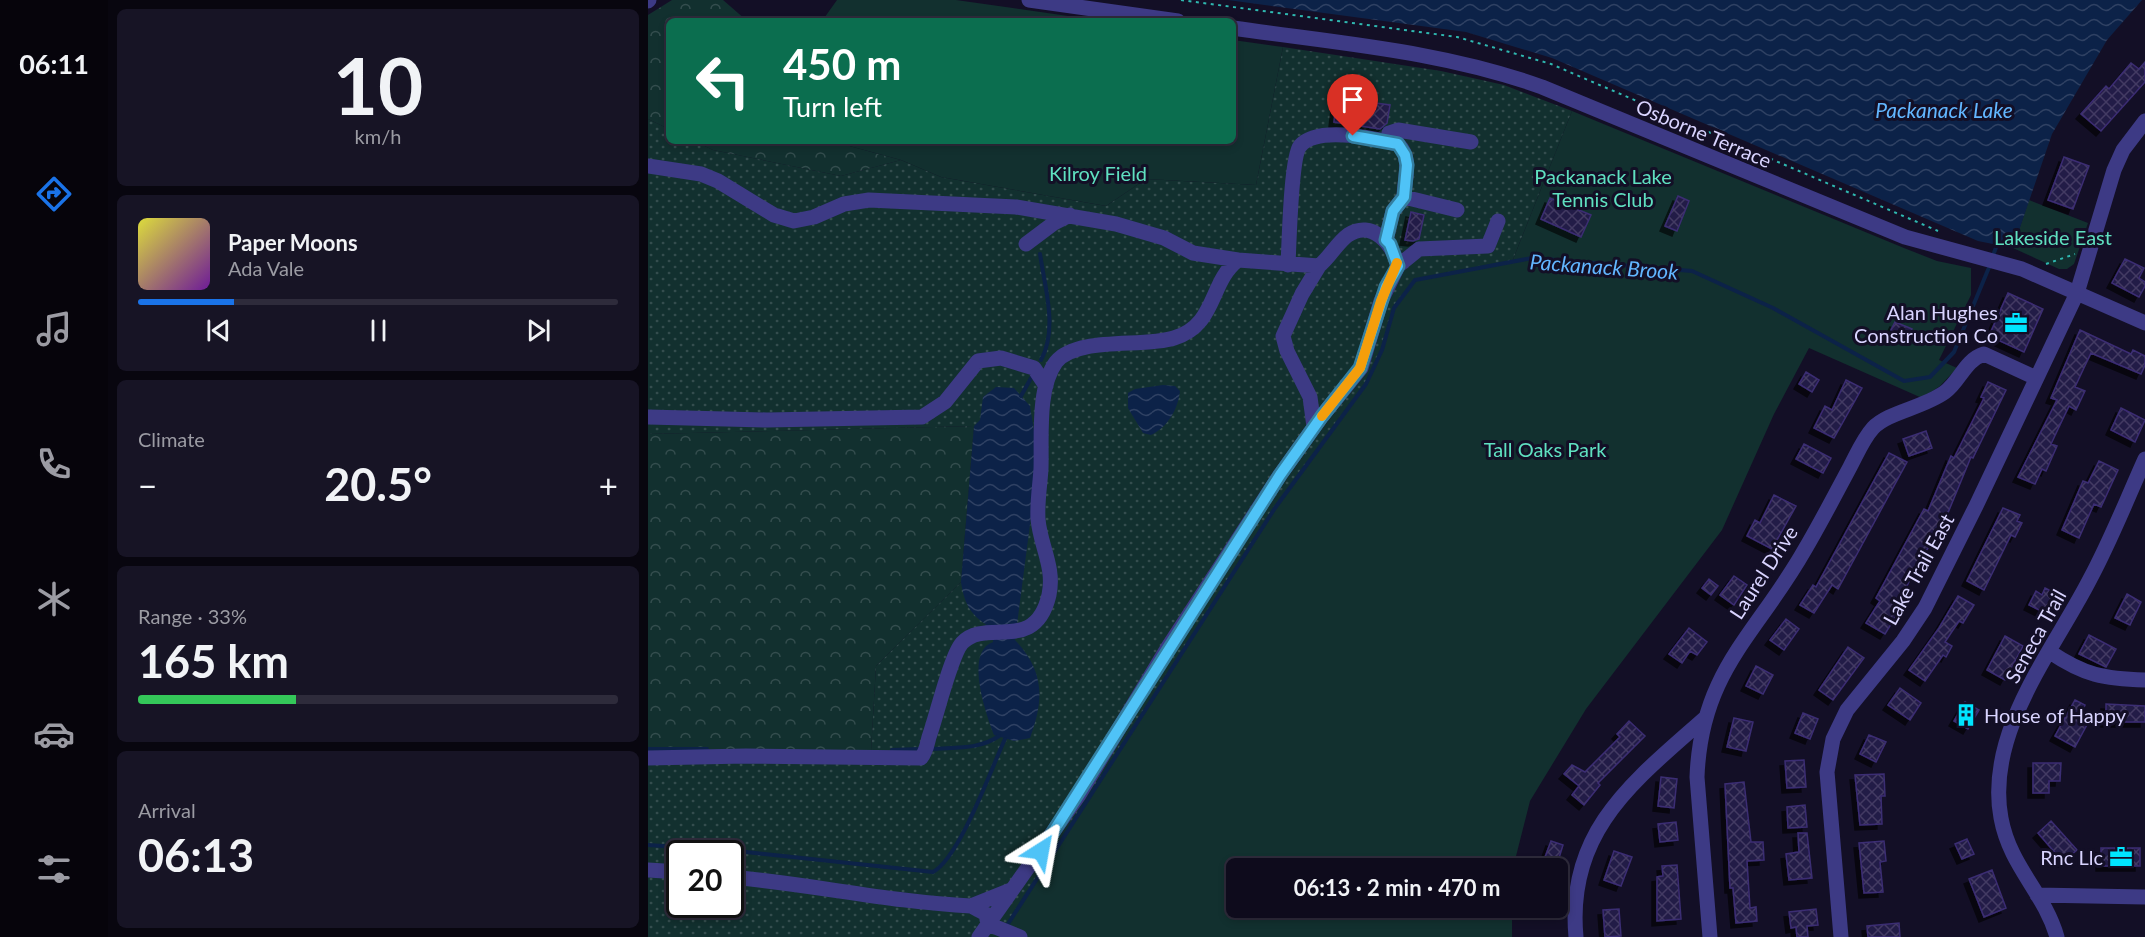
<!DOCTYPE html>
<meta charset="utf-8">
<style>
body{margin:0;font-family:Lato,sans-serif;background:#171425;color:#f1f3f6;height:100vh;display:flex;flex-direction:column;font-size:22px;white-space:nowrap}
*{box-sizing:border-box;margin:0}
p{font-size:20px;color:#9b9ba3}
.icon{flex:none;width:33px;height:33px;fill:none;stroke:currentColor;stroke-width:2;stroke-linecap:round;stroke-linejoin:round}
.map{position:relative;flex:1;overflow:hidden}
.side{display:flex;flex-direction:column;gap:9px;padding:9px;background:#08060f;width:540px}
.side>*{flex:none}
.banner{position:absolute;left:18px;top:18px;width:570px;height:126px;border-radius:9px;box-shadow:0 3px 9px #0003,0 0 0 2px #2e2b3b;background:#0b6e4f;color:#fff;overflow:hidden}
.speed{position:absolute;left:18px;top:840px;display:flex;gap:12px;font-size:30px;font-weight:700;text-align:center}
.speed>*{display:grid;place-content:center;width:78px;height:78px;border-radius:50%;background:#0e0b1c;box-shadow:0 3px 9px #0003,0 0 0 2px #2e2b3b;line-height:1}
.speed .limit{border:3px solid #111;border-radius:9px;background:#fff;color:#111}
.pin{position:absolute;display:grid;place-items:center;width:51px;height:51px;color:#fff;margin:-62px -26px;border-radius:50% 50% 50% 0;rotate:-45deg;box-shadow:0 0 6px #0007}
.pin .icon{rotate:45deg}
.me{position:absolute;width:66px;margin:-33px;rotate:34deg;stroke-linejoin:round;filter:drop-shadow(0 0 4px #0008)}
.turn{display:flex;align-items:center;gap:21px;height:126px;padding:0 18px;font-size:27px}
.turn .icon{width:78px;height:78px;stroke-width:2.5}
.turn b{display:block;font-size:42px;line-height:51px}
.big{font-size:45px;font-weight:700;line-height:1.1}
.side .card{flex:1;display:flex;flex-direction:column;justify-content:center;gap:9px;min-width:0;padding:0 21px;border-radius:9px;background:#171425}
.side .dial{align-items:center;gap:0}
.dial b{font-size:78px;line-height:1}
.song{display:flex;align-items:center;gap:18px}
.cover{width:72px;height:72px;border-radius:9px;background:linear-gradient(135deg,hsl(60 70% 55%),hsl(280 70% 35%))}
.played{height:6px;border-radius:3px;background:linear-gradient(90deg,#1a73e8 20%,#2e2b3b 20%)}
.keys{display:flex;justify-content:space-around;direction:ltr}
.heat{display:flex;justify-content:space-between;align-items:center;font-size:33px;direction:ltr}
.charge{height:9px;border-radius:4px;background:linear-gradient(90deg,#34c759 33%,#2e2b3b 0)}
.trip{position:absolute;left:578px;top:858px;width:342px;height:60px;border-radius:9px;background:#0e0b1c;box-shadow:0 3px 9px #0003,0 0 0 2px #2e2b3b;font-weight:700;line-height:60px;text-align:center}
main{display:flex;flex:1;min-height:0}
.menu{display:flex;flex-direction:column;width:108px;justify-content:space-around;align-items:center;background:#06040b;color:#9b9ba3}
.menu .icon{width:42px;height:42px}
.menu .active{color:#1a73e8}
.menu b{font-size:27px;color:#f1f3f6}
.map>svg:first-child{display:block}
</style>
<main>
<nav class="menu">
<b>06:11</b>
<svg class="icon active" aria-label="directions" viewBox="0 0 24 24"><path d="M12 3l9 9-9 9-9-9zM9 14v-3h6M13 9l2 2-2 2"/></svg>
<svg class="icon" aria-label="music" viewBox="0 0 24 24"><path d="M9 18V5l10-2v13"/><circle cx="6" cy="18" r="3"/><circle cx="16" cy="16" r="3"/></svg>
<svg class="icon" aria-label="phone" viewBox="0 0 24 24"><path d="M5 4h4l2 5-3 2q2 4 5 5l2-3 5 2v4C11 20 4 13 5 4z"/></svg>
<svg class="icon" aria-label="climate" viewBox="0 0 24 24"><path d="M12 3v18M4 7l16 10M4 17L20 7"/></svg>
<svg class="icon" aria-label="car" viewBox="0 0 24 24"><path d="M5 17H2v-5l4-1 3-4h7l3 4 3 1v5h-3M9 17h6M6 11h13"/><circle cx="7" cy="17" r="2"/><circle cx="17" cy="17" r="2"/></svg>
<svg class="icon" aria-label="filters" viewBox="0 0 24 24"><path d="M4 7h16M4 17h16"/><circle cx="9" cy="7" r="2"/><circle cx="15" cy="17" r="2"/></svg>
</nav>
<section class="side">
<div class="card dial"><b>10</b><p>km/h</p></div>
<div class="card">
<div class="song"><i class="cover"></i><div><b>Paper Moons</b><p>Ada Vale</p></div></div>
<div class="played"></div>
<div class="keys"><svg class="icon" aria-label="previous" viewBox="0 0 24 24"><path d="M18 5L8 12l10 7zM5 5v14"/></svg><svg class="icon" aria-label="pause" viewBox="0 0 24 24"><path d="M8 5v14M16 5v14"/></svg><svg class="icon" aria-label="next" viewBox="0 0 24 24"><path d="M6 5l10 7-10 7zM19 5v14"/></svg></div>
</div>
<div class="card"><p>Climate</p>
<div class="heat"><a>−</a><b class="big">20.5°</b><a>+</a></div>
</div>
<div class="card"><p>Range · 33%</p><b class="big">165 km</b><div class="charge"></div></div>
<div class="card"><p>Arrival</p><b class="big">06:13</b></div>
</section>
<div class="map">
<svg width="1497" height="937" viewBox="0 0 1497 937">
<defs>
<pattern id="grass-dots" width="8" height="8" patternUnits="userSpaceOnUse" patternTransform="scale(1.5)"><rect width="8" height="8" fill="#12302f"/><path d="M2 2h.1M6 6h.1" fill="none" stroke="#344d4e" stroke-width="1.8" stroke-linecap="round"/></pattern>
<pattern id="forest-crowns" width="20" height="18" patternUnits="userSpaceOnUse" patternTransform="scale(1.5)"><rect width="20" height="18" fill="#12302f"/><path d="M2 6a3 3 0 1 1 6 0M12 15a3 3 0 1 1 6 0" fill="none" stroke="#344d4e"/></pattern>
<pattern id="water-waves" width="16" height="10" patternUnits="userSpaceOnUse" patternTransform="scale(1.5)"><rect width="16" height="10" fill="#0c2248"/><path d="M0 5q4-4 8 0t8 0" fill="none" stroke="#2f4163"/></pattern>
<pattern id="building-cross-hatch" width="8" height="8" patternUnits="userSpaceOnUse" patternTransform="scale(1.5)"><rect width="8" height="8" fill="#241b47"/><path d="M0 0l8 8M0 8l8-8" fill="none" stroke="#433b63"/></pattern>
<filter id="shadow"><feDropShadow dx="-5" dy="5" stdDeviation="0" flood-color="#0009"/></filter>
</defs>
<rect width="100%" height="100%" fill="#130f26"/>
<path fill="url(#grass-dots)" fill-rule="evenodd" d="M635,47L793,71L856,85L924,111L864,262L767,280L746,308L734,350L718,384L627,508L351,937H0V749L223,751L228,666L313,582L326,426L0,434V119L21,129V141H46L65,150L193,176L253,160L293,177L458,206L498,179L608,185ZM32,854H82V904H32Z"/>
<path fill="url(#forest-crowns)" d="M24,0H75L98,20L106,21H21V129L0,119V15Z
M46,141H183L253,160L193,176L65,150Z
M326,426L313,582L228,666L223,751L0,749V434Z"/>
<path fill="#12302f" d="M189,0H308L455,21H174Z
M585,40L635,47L608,185L498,179L458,206L293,177L253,160L183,141H585Z
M924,111L1256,248L1289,261L1323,268V295L1291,360L1309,368L1292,386L1274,398L1161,348L1126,414L1074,530L938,709L882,801L865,868H588V908H864V937H351L627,508L718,384L734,350L746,308L767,280L864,262Z
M1381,200L1440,223L1426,264L1419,269H1411L1365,248Z"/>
<path fill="url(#water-waves)" d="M580,0H1494L1459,40L1404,134L1365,248L1330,241L904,58L818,32Z
M515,385L527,386L532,391C530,409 520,427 503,435L495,433L480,408V393L487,389Z
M348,387L366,388L382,406L389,450L388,478L367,640C397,672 396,700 382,738L366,741L346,735C338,714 316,652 345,642L344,629C324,615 317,608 313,582L326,426L332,420L335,397Z"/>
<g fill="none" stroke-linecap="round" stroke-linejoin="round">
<path stroke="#0c2248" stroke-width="4" d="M392,254C397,288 410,329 393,360
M1344,258L1349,245
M373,396L383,378
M0,749H59
M283,749C306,747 331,750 351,736
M244,750L272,749
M0,845L89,851L285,872C312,857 343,769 357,739
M358,927L627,508L718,384L734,350L746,308L767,280L884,258L1044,271L1125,308L1256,381L1282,377L1306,352L1342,265"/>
</g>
<path fill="url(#building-cross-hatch)" stroke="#3b2d73" stroke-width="1.5" filter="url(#shadow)" d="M1497,62V82L1453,131L1433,114L1458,86L1461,89L1483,63L1491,69Z
M706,96L721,98L720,102L742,105L739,123L732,129L686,122L689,97L705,99Z
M1416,157L1441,166L1425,209L1400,200Z
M1030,196L1041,201L1029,231L1017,226Z
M902,198L943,215L933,237L893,219Z
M763,212L776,215L771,239L765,241L757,240Z
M1477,259L1496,268L1491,278L1497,282V286L1491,297L1464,283Z
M1360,293L1395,309L1376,352L1341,336Z
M1247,322L1264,329L1260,338L1243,330Z
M1432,330L1483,354L1485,350L1497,356V365L1493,374L1443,353L1427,387L1437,391L1428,410L1421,406L1403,444L1409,446L1398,471L1394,469L1387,484L1370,477L1409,400L1403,398Z
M1158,372L1171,380L1164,392L1151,384Z
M1198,380L1214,388L1186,438L1166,428L1177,406L1184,410Z
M1340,382L1358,390L1325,458L1323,457L1297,520L1266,571L1246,614L1248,616L1237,634L1218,623L1232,601L1228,598L1276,509L1280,511L1303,456L1306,458L1336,398L1333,397Z
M1473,408L1497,420L1487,442L1463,430Z
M1278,431L1284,448L1261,456L1255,439Z
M1156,444L1183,458L1175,473L1148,459Z
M1241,453L1259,462L1190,589L1184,585L1166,613L1152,605L1165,585L1168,587Z
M1451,461L1470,470L1453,507L1446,504L1431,538L1414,530L1435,481L1440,483Z
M1126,495L1148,506L1124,549L1099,536L1107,520L1112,523Z
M1355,508L1372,515L1369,521L1374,523L1367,537L1363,535L1336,590L1319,581Z
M1086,576L1099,585L1086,605L1072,595Z
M1061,579L1070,586L1063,595L1054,588Z
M1397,588L1409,594L1399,614L1381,605L1388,591L1394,595Z
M1479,594L1493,602L1482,625L1467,618Z
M1310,596L1326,605L1315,623L1311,621L1297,642L1304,646L1298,657L1295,655L1277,681L1261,670L1291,628Z
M1138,619L1151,629L1136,650L1122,640Z
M1041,628L1059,642L1049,655L1042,651L1034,663L1021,654Z
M1441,635L1468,649L1458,667L1431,654Z
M1357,636L1375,646L1357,680L1339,670Z
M1200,647L1216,658L1185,700L1171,690Z
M1108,666L1125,675L1115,694L1098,686Z
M1252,688L1273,703L1262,720L1240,705Z
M1427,700L1437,705L1432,716L1441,721L1427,747L1407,736Z
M1317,702L1331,710L1320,729L1306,721Z
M1458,704L1497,706V722H1458Z
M1155,713L1170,719L1162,739L1147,733Z
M1086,718L1105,722L1098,751L1079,747Z
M981,721L997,736L950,783L952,785L936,805L924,795L931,786L916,774L924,765L937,772L972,737L969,734Z
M1221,735L1238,742L1228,762L1212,754Z
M1156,760L1158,787L1139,788L1137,761Z
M1385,763H1413L1412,781H1401V793H1385Z
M1236,774L1237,796H1233L1234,824L1212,825L1207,775Z
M1013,777L1029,779L1026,808L1010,806Z
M1096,782L1103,842H1115L1116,860L1099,861L1102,908L1108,907L1109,921L1088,923L1085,888H1082L1077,784Z
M1157,805L1159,827L1140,828L1139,807Z
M1403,821L1429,850L1415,862L1390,833Z
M1028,822L1030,840L1012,842L1010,824Z
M1150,833H1159L1164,878L1141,880L1138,854L1151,852Z
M1319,839L1326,854L1314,859L1307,844Z
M903,841L915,845L911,858L915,859L912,868H893Z
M1236,841L1238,861L1232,862L1235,892L1216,893L1211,843Z
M1453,848H1492V866H1453Z
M966,851L984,857L973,886L956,880Z
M1029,865L1033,919L1009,921V877L1015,876L1014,866Z
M1344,870L1358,908L1336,917L1321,879Z
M971,909L973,936L957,937L955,910Z
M1168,909L1170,925L1159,926L1160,937H1149L1148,927L1143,928L1141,912Z
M1251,923L1252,937H1220L1219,926Z"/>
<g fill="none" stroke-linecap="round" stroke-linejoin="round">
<path stroke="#2fb8b0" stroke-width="2" stroke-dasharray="3 4.5" stroke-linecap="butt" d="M533,0L809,37L903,64L1290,231
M1398,264L1427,254"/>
<path stroke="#3d3a85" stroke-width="15" d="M381,0L530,21
M0,1L1,0
M585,28C689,43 795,51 894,87L1257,237L1374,269L1497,323
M745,143L741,133L750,130L823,142
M0,166L53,174L70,181L126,215L146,221L166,217L196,204L221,200L368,207L468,224L516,238L545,253L590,260
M738,240L745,211L756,197L809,210
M378,244L406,223L422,215
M640,265C641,246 643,157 652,146C670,125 727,139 750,144C765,159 756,179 756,197
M0,417L119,420L274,417L297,402L330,361L353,358L386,368L398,386
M666,427L662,397L639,351L635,336L654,294L671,266
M1402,652C1436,675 1456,679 1497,680
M0,758L98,756L273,758C278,752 279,745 281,737C288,718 303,655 314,643C338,617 387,655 401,595C407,567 392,545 390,519C389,502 392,485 393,469C394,438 389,388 408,362C429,336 495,348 526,338C569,325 561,282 590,260L671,266C682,257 689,243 700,235C724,219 745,244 750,266
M0,870L32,872
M82,877C163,884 242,902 323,906
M363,890L323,906L338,914L340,924L372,937
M1389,895L1497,897
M331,937L431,795L520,647L632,475L674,416L713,368L733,301L750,266L771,249L840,246L850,221
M928,937C918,831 986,781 1057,718
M1062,937L1049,777C1053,671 1108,635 1156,551C1172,524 1187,495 1202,467C1209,454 1215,439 1225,428C1240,412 1275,408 1297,392C1312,381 1317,360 1336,354L1388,378
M1193,937L1179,772L1185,739L1199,710L1255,641L1277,608L1328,506L1429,293L1466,170L1475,150L1497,121
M1409,937C1396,892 1362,867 1353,818C1337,733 1405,651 1442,579C1463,540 1479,499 1497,459"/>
</g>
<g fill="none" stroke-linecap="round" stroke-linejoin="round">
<g stroke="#337fa1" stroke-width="15">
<path id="route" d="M393,851L632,475L674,416L712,368L738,287L750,266L742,244L738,240L745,211L756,197L759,165L757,155L750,144L705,136"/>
</g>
<use href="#route" stroke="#4fc3f7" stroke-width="10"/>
<path stroke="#f59e0b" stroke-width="10" d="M674,416L712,368L733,301L749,263"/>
</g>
<defs>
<g id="office-bare" transform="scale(1.8)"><path d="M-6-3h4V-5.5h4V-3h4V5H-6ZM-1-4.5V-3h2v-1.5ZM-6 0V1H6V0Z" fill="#00e5ff" stroke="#130f26" stroke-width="2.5" paint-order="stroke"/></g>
<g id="building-bare" transform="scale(1.8)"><path d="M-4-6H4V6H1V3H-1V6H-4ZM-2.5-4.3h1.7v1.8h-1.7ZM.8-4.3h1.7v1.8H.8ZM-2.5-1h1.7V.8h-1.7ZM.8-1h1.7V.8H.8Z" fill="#00e5ff" stroke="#130f26" stroke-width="2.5" paint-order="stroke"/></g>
</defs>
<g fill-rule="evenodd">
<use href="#office-bare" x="1368" y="323"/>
<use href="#building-bare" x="1318" y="715"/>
<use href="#office-bare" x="1473" y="857"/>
</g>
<g text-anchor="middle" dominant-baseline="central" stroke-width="6" stroke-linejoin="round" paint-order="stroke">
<g font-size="20" fill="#d9d4ff" stroke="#130f26">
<text transform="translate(1056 133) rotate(23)">Osborne Terrace</text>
<text transform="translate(1270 569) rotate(-61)">Lake Trail East</text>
<text transform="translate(1115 572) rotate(-57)">Laurel Drive</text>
<text transform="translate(1387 636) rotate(-61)">Seneca Trail</text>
</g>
<g font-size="20" fill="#5fe0c0" stroke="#130f26">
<text x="450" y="173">Kilroy Field</text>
<text x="955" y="176">Packanack Lake<tspan x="955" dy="23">Tennis Club</tspan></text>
<text x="1405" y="237">Lakeside East</text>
<text x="897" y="449">Tall Oaks Park</text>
</g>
<g font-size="20" fill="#d9d4ff" stroke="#130f26" text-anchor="end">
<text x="1350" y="312">Alan Hughes<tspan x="1350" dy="23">Construction Co</tspan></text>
<text x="1336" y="715" text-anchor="start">House of Happy</text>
<text x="1455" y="857">Rnc Llc</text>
</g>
<g font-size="21" font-style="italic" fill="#62b6ff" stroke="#130f26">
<text x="1296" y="109">Packanack Lake</text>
<text transform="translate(956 266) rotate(4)">Packanack Brook</text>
</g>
</g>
</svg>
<div class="speed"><div class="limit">20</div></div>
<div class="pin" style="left:705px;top:136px;background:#d93025"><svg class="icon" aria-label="arrive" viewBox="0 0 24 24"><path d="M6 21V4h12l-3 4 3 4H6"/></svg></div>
<svg class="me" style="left:393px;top:851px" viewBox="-20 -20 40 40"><path d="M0-17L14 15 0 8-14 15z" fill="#4fc3f7" stroke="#fff" stroke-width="4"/></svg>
<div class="trip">06:13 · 2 min · 470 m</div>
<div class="banner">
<div class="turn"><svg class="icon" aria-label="left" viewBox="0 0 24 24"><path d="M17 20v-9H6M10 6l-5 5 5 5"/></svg><div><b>450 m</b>Turn left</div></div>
</div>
</div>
</main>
